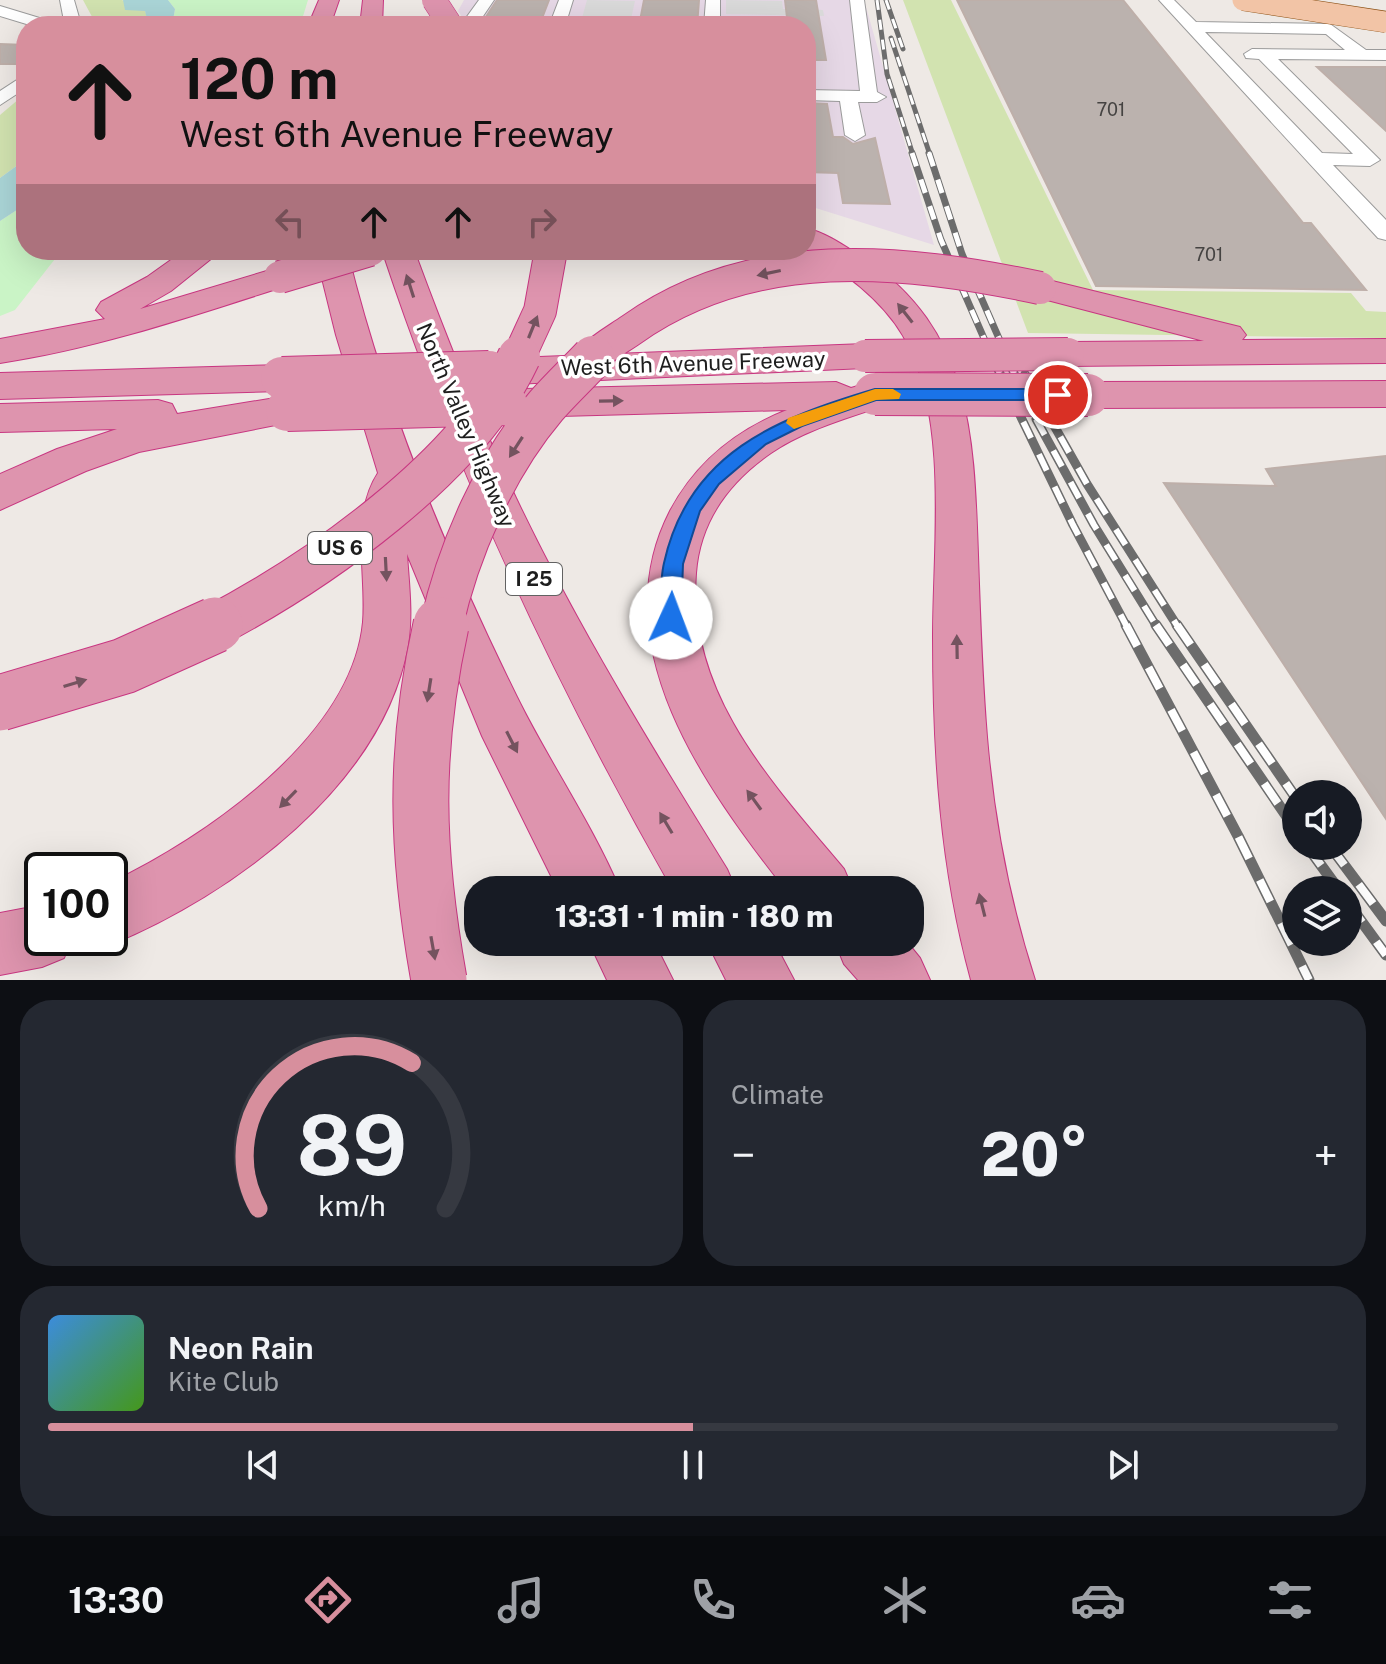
<!DOCTYPE html>
<meta charset="utf-8">
<style>
body{margin:0;font-family:"Public Sans",sans-serif;background:#242831;color:#f1f3f6;height:100vh;display:flex;flex-direction:column;font-size:30px;white-space:nowrap}
*{box-sizing:border-box;margin:0}
p{font-size:26px;color:#9ea1a6}
.icon{flex:none;width:44px;height:44px;fill:none;stroke:currentColor;stroke-width:2;stroke-linecap:round;stroke-linejoin:round}
.map{position:relative;height:980px;overflow:hidden}
.drawer{display:flex;flex-direction:column;gap:20px;padding:20px;background:#0d0f14;flex:1}
.drawer>*{flex:none}
.banner{position:absolute;left:16px;top:16px;width:800px;height:244px;border-radius:32px;box-shadow:0 8px 32px #0002;background:#d78f9d;color:#111;overflow:hidden}
.fabs{position:absolute;left:1282px;top:780px;display:grid;gap:16px}
.fabs a{display:grid;place-items:center;width:80px;height:80px;border-radius:50%;background:#171b24;box-shadow:0 8px 32px #0002;font-size:40px}
.speed{position:absolute;left:24px;top:852px;display:flex;gap:16px;font-size:40px;font-weight:700;text-align:center}
.speed>*{display:grid;place-content:center;width:104px;height:104px;border-radius:50%;background:#171b24;box-shadow:0 8px 32px #0002;line-height:1}
.speed .limit{border:4px solid #111;border-radius:12px;background:#fff;color:#111}
.pin{position:absolute;display:grid;place-items:center;width:68px;height:68px;color:#fff;margin:-34px;border:4px solid #fff;border-radius:50%;box-shadow:0 2px 8px #0007}
.me{position:absolute;width:88px;margin:-44px;rotate:2deg;stroke-linejoin:round;filter:drop-shadow(0 0 6px #0008)}
.turn{display:flex;align-items:center;gap:28px;height:168px;padding:0 32px;font-size:36px}
.turn .icon{width:104px;height:104px;stroke-width:2.5}
.turn b{display:block;font-size:56px;line-height:68px}
.lanes{display:flex;align-items:center;height:76px;padding:0 32px;background:#0003;justify-content:center;gap:40px;direction:ltr}
.lanes .off{opacity:.35}
.big{font-size:60px;font-weight:800;line-height:1.1}
.drawer .tile{flex:1;display:flex;flex-direction:column;justify-content:center;gap:12px;min-width:0;padding:0 28px;border-radius:32px;background:#242831}
.drawer .dial{align-items:center;gap:0}
.dial svg{height:208px;overflow:visible;fill:none;stroke:#363941;stroke-width:7;stroke-linecap:round;text-anchor:middle}
.dial text{fill:#f1f3f6;stroke:none}
.song{display:flex;align-items:center;gap:24px}
.cover{width:96px;height:96px;border-radius:12px;background:linear-gradient(135deg,hsl(210 70% 55%),hsl(100 70% 35%))}
.played{height:8px;border-radius:4px;background:linear-gradient(90deg,#d78f9d 50%,#363941 50%)}
.keys{display:flex;justify-content:space-around;direction:ltr}
.heat{display:flex;justify-content:space-between;align-items:center;font-size:44px;direction:ltr}
.drawer .tiles{flex:1;display:grid;gap:20px;grid-template-columns:1fr 1fr}
.tile:last-child{grid-column:span 2}
.trip{position:absolute;left:464px;top:876px;width:460px;height:80px;border-radius:32px;background:#171b24;box-shadow:0 8px 32px #0002;font-weight:800;line-height:80px;text-align:center}
.tab-bar{display:flex;height:128px;justify-content:space-around;align-items:center;background:#090b0e;color:#9ea1a6}
.tab-bar .icon{width:56px;height:56px}
.tab-bar .selected{color:#d78f9d}
.tab-bar b{font-size:36px;color:#f1f3f6}
.map>svg:first-child{display:block}
</style>
<div class="map">
<svg width="1386" height="980" viewBox="0 0 1386 980">
<rect width="100%" height="100%" fill="#eee9e5"/>
<path fill="#e6d8e6" d="M464,0H864L934,245L806,205V26H468L458,11Z"/>
<path fill="#d2e3b0" d="M83,0H122L145,11L148,19L132,26H97Z
M903,0H951L1093,290L1351,293L1366,311L1386,312V338L1028,333Z
M26,93V159L0,178V115Z"/>
<path fill="#caf4c6" d="M168,0H308L300,26H172L175,9Z
M26,204V250H62L15,310L0,316V221Z"/>
<path fill="#dadada" d="M587,0L635,1L631,19L582,18Z
M726,0L782,1L783,9L823,10L824,16L726,14Z"/>
<path fill="#aad5d7" d="M123,0H168L175,9L172,26H132L147,19L145,11L125,10Z
M26,159V204L0,221V178Z"/>
<path fill="#bbb2ae" stroke="#beafa9" stroke-width="2" d="M497,0H549L539,26L482,23Z
M644,0H699L697,26H639Z
M785,0H816L826,60H806V26H788Z
M957,0H1123L1303,223H1311L1366,290L1096,286Z
M0,44L26,45V64H0Z
M1317,67H1386V131Z
M806,103L827,104L833,137H843L853,144L875,138L890,204L843,203L838,173L806,172Z
M1386,456V819L1164,483L1276,486L1266,469Z"/>
<g fill="none" stroke-linecap="round" stroke-linejoin="round">
<g stroke="#9b9b9b" stroke-width="2">
<path id="minor" d="M60,0H74L80,21L78,26H62L64,21Z
M479,0H494L477,25H465L463,22Z
M559,0H573L565,26H549Z
M706,0H720V26H704Z
M850,0H864L877,92L886,97L877,102H858L865,135L855,141L845,135L840,101L806,100V90L860,91Z
M1159,0H1174L1196,22L1330,24L1366,50H1386V60L1278,59L1380,160L1370,166L1333,165L1386,220V240L1378,238ZM1205,32L1326,34L1345,50L1252,49L1244,54L1246,58L1259,59L1353,154L1322,153Z
M0,6L56,23L58,26H33L0,16Z
M26,74V88L0,105V91Z"/>
</g>
<g stroke="#c83681" stroke-width="2">
<path id="highway" d="M319,0H339L330,26H308Z
M363,0H383L382,26H360Z
M806,228C827,233 846,247 865,259C972,331 974,438 978,555C980,616 982,676 987,737C994,820 1009,900 1035,980H971C940,867 933,754 933,637C933,548 948,431 910,349C890,305 847,273 806,250Z
M185,250H222L171,291L140,309L280,267L292,270L296,277L292,284C195,315 100,348 0,363V339L105,319L96,310L101,302L147,277Z
M315,250H347C384,404 447,555 517,697C549,762 592,824 620,890H558L482,736L407,554C409,585 413,615 408,645C383,785 232,895 110,945L93,938H110V883C205,838 352,737 363,622C367,575 350,516 378,473L336,335Z
M382,250H414C445,334 478,417 516,498C577,626 652,748 727,869L736,890H673C556,685 456,474 382,250Z
M1040,278L1240,327L1246,335L1242,340L1386,339V363L1068,366L1055,363L1050,354L1055,345L1068,342L1204,341L1028,295L1023,288L1028,281Z
M865,344L878,347L883,356L878,365L865,368L489,385L476,381L471,372L476,363L489,359Z
M282,365L295,369L301,378L295,387L282,391L0,399V373Z
M875,381L888,384L894,394L888,404C849,418 806,429 771,453C729,482 700,521 696,573C687,694 771,782 844,869L853,890H786C706,788 601,645 670,511C696,462 736,430 787,410L523,417L509,413L504,403L509,393L523,389L836,382L851,388Z
M1386,381V407L1088,408L1075,405L1069,395L1075,385L1088,382Z
M287,396L301,400L306,410L301,420L139,452L86,471L0,510V474L57,449L117,429L0,432V404L158,400L172,404L177,414Z
M42,905V938H72L64,958L42,967L0,975V913Z
M589,942H654L673,980H607Z
M707,942H774L794,980H726Z
M835,942H907L920,958L930,980H858L844,964Z"/>
</g>
<use href="#minor" fill="#fff" fill-rule="evenodd"/>
<use href="#highway" fill="#de94ae" fill-rule="evenodd"/>
<g stroke="#6c6c6c" stroke-width="5">
<path id="rail-far3" d="M877,0L887,74L913,155
M886,0L903,49
M891,38L930,155"/>
</g>
<g stroke="#6c6c6c" stroke-width="7">
<path id="rail-far2" d="M912,153L941,240L993,359
M929,153L962,254L1008,359"/>
</g>
<g stroke="#6c6c6c" stroke-width="9">
<path id="rail-far1" d="M992,357L1073,525L1127,627
M1007,357L1023,394
M1025,374L1087,484L1178,627
M1036,419L1094,525L1157,627"/>
</g>
<g stroke="#6c6c6c" stroke-width="11">
<path id="rail" d="M1126,625L1238,836L1309,980
M1156,625L1296,830
M1177,625L1296,798
M1307,846L1339,890
M1330,846L1386,921
M1348,903L1386,955"/>
</g>
<use href="#rail-far3" stroke="#fff" stroke-width="3" stroke-dasharray="10" stroke-linecap="butt"/>
<use href="#rail-far2" stroke="#fff" stroke-width="5" stroke-dasharray="14" stroke-linecap="butt"/>
<use href="#rail-far1" stroke="#fff" stroke-width="6" stroke-dasharray="18" stroke-linecap="butt"/>
<use href="#rail" stroke="#fff" stroke-width="8" stroke-dasharray="24" stroke-linecap="butt"/>
<g stroke="#894c0f" stroke-width="22" stroke-linecap="butt">
<path id="major-bridge" d="M1243,0L1386,22"/>
</g>
<g stroke="#c83681" stroke-width="25" stroke-linecap="butt">
<path id="highway-bridge-far3" d="M434,0L451,26"/>
</g>
<g stroke="#c83681" stroke-width="34" stroke-linecap="butt">
<path id="highway-bridge-far2" d="M280,277L370,250
M865,356L1068,354
M518,359L540,311L551,250
M591,359C603,347 618,339 631,330C753,243 902,259 1040,288"/>
</g>
<g stroke="#c83681" stroke-width="44" stroke-linecap="butt">
<path id="highway-bridge-far1" d="M282,378L489,372
M875,394L1088,395
M287,410L506,404
M212,627C317,572 468,467 519,357
M441,627C458,550 495,466 546,406C561,389 578,373 593,357"/>
</g>
<g stroke="#c83681" stroke-width="57" stroke-linecap="butt">
<path id="highway-bridge" d="M0,703L124,666L215,625
M439,980C416,852 413,752 441,625"/>
</g>
<use href="#major-bridge" stroke="#f2c4a6" stroke-width="21"/>
<use href="#highway-bridge-far3" stroke="#de94ae" stroke-width="24"/>
<use href="#highway-bridge-far2" stroke="#de94ae" stroke-width="32"/>
<use href="#highway-bridge-far1" stroke="#de94ae" stroke-width="42"/>
<use href="#highway-bridge" stroke="#de94ae" stroke-width="55"/>
</g>
<defs><path id="oneway-solid" d="M-6-.8H1V-3.2L6.5 0L1 3.2V.8H-6Z" transform="scale(2)"/></defs>
<g fill="#74535f">
<use href="#oneway-solid" transform="translate(769 273) rotate(168)"/>
<use href="#oneway-solid" transform="translate(410 286) rotate(-108)"/>
<use href="#oneway-solid" transform="translate(905 313) rotate(-128)"/>
<use href="#oneway-solid" transform="translate(533 327) rotate(-68)"/>
<use href="#oneway-solid" transform="translate(611 401) rotate(-1)"/>
<use href="#oneway-solid" transform="translate(516 447) rotate(123)"/>
<use href="#oneway-solid" transform="translate(386 569) rotate(87)"/>
<use href="#oneway-solid" transform="translate(957 647) rotate(-91)"/>
<use href="#oneway-solid" transform="translate(75 683) rotate(-17)"/>
<use href="#oneway-solid" transform="translate(429 690) rotate(99)"/>
<use href="#oneway-solid" transform="translate(512 742) rotate(63)"/>
<use href="#oneway-solid" transform="translate(288 799) rotate(134)"/>
<use href="#oneway-solid" transform="translate(754 800) rotate(-126)"/>
<use href="#oneway-solid" transform="translate(666 823) rotate(-121)"/>
<use href="#oneway-solid" transform="translate(982 905) rotate(-104)"/>
<use href="#oneway-solid" transform="translate(433 948) rotate(80)"/>
</g>
<path fill="#1a73e8" stroke="#114b97" stroke-width="2" d="M875,389H1058L1066,395L1058,400H876L802,426L766,444L719,484L700,511L683,564L681,618L678,625L671,628L663,625L660,618C661,600 660,580 664,563C688,453 777,418 875,389Z"/>
<path fill="#f59e0b" d="M875,389H893L901,394L899,399L876,400L794,429L786,423L788,418Z"/>
<g text-anchor="middle" dominant-baseline="central" stroke-width="7" stroke-linejoin="round" paint-order="stroke">
<g font-size="18" fill="#454342">
<text x="1111" y="109">701</text>
<text x="1209" y="254">701</text>
</g>
<g fill="#fff" stroke="#626262" stroke-width="2">
<rect x="308" y="532" width="64" height="32" rx="6"/>
<rect x="506" y="563" width="56" height="32" rx="6"/>
</g>
<g font-size="20" font-weight="bold" fill="#1e1e1e">
<text x="340" y="548">US 6</text>
<text x="534" y="579">I 25</text>
</g>
<g font-size="22" fill="#1e1e1e" stroke="#fff">
<text transform="translate(693 363) rotate(-2)">West 6th Avenue Freeway</text>
<text transform="translate(466 425) rotate(67)">North Valley Highway</text>
</g>
</g>
</svg>
<div class="fabs">
<a><svg class="icon" aria-label="sound" viewBox="0 0 24 24"><path d="M4 9h4l5-4v14l-5-4H4zM17 9q2 3 0 6"/></svg></a>
<a><svg class="icon" aria-label="layers" viewBox="0 0 24 24"><path d="M12 4l9 5-9 5-9-5zM3 14l9 5 9-5"/></svg></a>
</div>
<div class="speed"><div class="limit">100</div></div>
<div class="pin" style="left:1058px;top:395px;background:#d93025"><svg class="icon" aria-label="arrive" viewBox="0 0 24 24"><path d="M6 21V4h12l-3 4 3 4H6"/></svg></div>
<svg class="me" style="left:671px;top:618px" viewBox="-20 -20 40 40"><circle r="19" fill="#fff"/><path d="M0-13L10 11 0 6-10 11z" fill="#1a73e8"/></svg>
<div class="trip">13:31 · 1 min · 180 m</div>
<div class="banner">
<div class="turn"><svg class="icon" aria-label="ahead" viewBox="0 0 24 24"><path d="M12 20V5M6 11l6-6 6 6"/></svg><div><b>120 m</b>West 6th Avenue Freeway</div></div>
<div class="lanes"><svg class="icon off" aria-label="left" viewBox="0 0 24 24"><path d="M17 20v-9H6M10 6l-5 5 5 5"/></svg><svg class="icon" aria-label="ahead" viewBox="0 0 24 24"><path d="M12 20V5M6 11l6-6 6 6"/></svg><svg class="icon" aria-label="ahead" viewBox="0 0 24 24"><path d="M12 20V5M6 11l6-6 6 6"/></svg><svg class="icon off" aria-label="right" viewBox="0 0 24 24"><path d="M7 20v-9h11M14 6l5 5-5 5"/></svg></div>
</div>
</div>
<section class="drawer">
<div class="tiles">
<div class="tile dial"><svg viewBox="0 0 100 80">
<path d="M14 69A42 42 0 1 1 86 69"/>
<path d="M14 69A42 42 0 0 1 73 13" stroke="#d78f9d"/>
<text x="50" y="56" font-size="32" font-weight="700">89</text>
<text x="50" y="72" font-size="11">km/h</text>
</svg></div>
<div class="tile"><p>Climate</p>
<div class="heat"><a>−</a><b class="big">20°</b><a>+</a></div>
</div>
<div class="tile">
<div class="song"><i class="cover"></i><div><b>Neon Rain</b><p>Kite Club</p></div></div>
<div class="played"></div>
<div class="keys"><svg class="icon" aria-label="previous" viewBox="0 0 24 24"><path d="M18 5L8 12l10 7zM5 5v14"/></svg><svg class="icon" aria-label="pause" viewBox="0 0 24 24"><path d="M8 5v14M16 5v14"/></svg><svg class="icon" aria-label="next" viewBox="0 0 24 24"><path d="M6 5l10 7-10 7zM19 5v14"/></svg></div>
</div>
</div>
</section>
<nav class="tab-bar">
<b>13:30</b>
<svg class="icon selected" aria-label="directions" viewBox="0 0 24 24"><path d="M12 3l9 9-9 9-9-9zM9 14v-3h6M13 9l2 2-2 2"/></svg>
<svg class="icon" aria-label="music" viewBox="0 0 24 24"><path d="M9 18V5l10-2v13"/><circle cx="6" cy="18" r="3"/><circle cx="16" cy="16" r="3"/></svg>
<svg class="icon" aria-label="phone" viewBox="0 0 24 24"><path d="M5 4h4l2 5-3 2q2 4 5 5l2-3 5 2v4C11 20 4 13 5 4z"/></svg>
<svg class="icon" aria-label="climate" viewBox="0 0 24 24"><path d="M12 3v18M4 7l16 10M4 17L20 7"/></svg>
<svg class="icon" aria-label="car" viewBox="0 0 24 24"><path d="M5 17H2v-5l4-1 3-4h7l3 4 3 1v5h-3M9 17h6M6 11h13"/><circle cx="7" cy="17" r="2"/><circle cx="17" cy="17" r="2"/></svg>
<svg class="icon" aria-label="filters" viewBox="0 0 24 24"><path d="M4 7h16M4 17h16"/><circle cx="9" cy="7" r="2"/><circle cx="15" cy="17" r="2"/></svg>
</nav>
